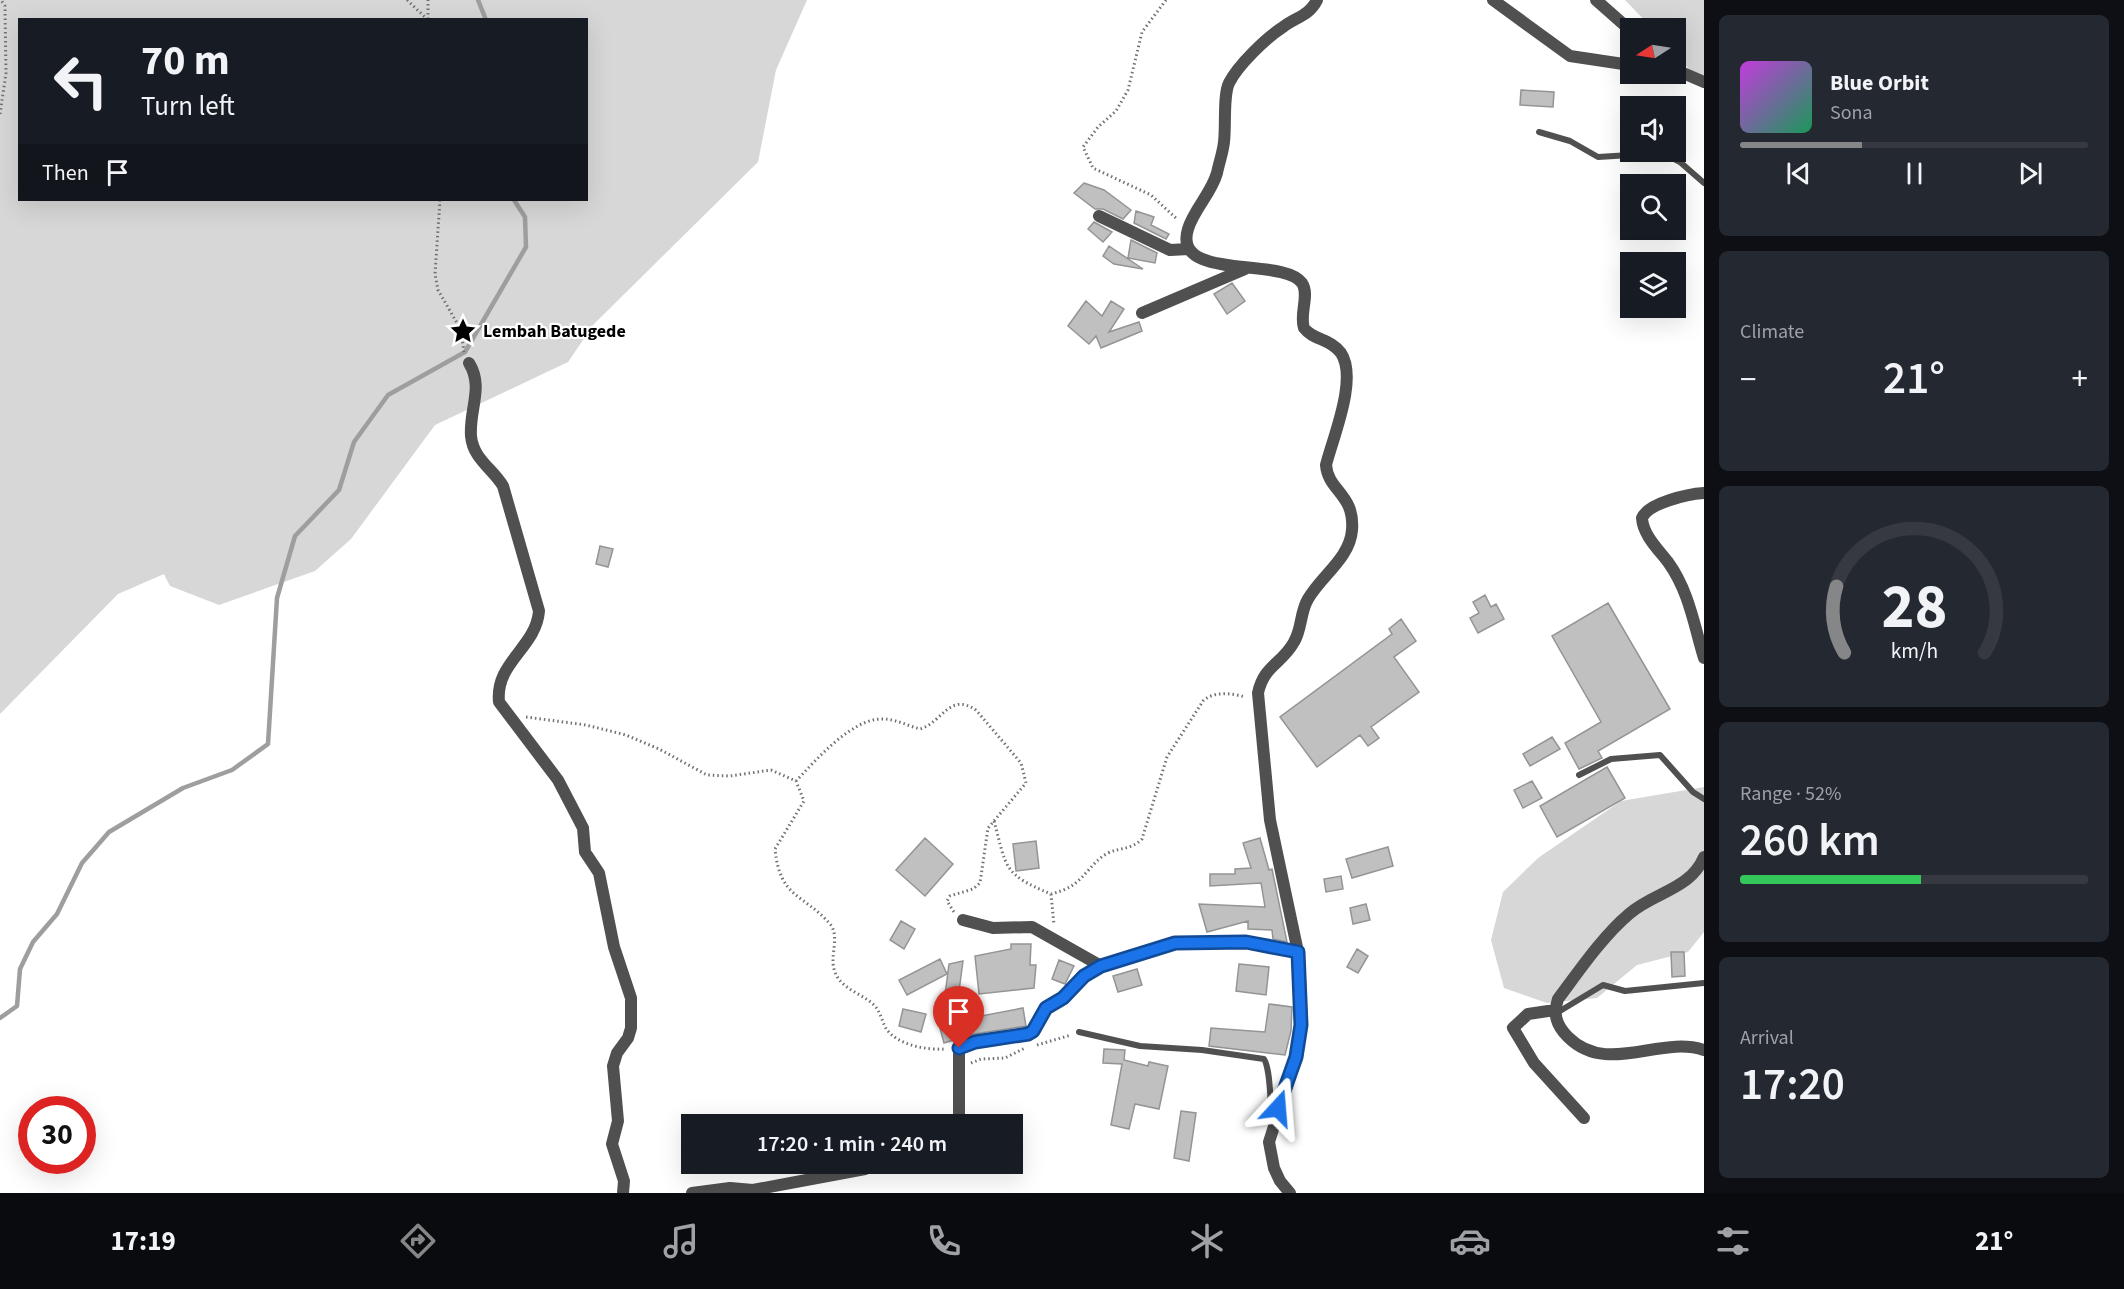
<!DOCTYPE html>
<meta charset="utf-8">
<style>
body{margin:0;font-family:"Source Sans 3",sans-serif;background:#242831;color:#f1f3f6;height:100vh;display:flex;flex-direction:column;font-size:22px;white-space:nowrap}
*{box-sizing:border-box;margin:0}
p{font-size:20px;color:#9ea1a6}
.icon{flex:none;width:33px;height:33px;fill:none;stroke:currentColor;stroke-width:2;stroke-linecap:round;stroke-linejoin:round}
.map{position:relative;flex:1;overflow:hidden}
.sheet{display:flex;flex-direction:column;gap:15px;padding:15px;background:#0d0f14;width:420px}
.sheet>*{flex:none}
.hud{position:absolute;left:18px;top:18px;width:570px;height:183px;border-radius:0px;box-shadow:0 6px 24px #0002;background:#171b24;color:#f1f3f6;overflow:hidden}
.needle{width:39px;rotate:258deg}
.tools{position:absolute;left:1620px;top:18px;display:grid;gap:12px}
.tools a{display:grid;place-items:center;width:66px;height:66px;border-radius:0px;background:#171b24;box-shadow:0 6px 24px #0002;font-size:30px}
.speed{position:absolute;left:18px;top:1096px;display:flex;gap:12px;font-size:30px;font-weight:700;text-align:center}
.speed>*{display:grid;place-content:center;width:78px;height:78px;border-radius:50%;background:#171b24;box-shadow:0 6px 24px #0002;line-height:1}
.speed .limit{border:9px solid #d22;background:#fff;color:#111}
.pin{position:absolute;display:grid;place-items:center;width:51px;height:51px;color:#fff;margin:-62px -26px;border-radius:50% 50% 50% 0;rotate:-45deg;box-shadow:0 0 6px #0007}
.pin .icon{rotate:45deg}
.me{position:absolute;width:66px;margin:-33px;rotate:19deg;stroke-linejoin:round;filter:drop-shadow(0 0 4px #0008)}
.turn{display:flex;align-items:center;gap:21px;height:126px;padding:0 24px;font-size:27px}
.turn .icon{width:78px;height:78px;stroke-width:2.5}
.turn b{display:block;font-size:42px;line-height:51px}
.then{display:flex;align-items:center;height:57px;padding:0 24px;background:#0003;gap:12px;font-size:22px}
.big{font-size:45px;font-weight:600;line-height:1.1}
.sheet .tile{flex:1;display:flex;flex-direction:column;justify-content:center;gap:9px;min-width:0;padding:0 21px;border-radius:9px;background:#242831}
.sheet .dial{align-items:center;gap:0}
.dial svg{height:156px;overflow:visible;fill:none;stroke:#363941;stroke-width:7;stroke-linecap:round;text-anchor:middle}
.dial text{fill:#f1f3f6;stroke:none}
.song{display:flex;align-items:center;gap:18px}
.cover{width:72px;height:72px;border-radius:9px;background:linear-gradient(135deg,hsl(290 70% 55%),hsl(150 70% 35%))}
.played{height:6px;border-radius:3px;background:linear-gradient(90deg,#858687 35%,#363941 35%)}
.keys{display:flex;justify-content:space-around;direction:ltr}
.heat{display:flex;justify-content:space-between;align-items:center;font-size:33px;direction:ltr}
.charge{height:9px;border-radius:4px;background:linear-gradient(90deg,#34c759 52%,#363941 0)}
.trip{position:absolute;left:681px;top:1114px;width:342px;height:60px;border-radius:0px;background:#171b24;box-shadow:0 6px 24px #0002;font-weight:600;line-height:60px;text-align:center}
.dock{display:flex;height:96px;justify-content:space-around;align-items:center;background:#090b0e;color:#9ea1a6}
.dock .icon{width:42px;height:42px}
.dock .selected{color:#858687}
.dock b{font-size:27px;color:#f1f3f6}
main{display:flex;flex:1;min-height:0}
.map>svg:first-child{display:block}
</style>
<main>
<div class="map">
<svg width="1704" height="1193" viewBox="0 0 1704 1193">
<rect width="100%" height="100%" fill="#fff"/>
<path fill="#d7d7d7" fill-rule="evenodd" d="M0,0H807L776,70L758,162L594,324L568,362L435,425L351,539L315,571L219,605L170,586L164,574L118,594L0,714ZM20,20H586V200H20Z
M1625,0H1704V88L1676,53V28H1652Z
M1704,787V932L1688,952L1637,965L1597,998L1547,1003L1504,988L1491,940L1503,892L1538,858L1621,801Z"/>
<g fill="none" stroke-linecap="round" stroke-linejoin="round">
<path stroke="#9e9e9e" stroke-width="4.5" d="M478,0L486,20
M0,1018L17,1006L20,969L33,942L57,914L82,863L109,832L183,788L232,770L268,744L277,598L295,536L339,490L354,442L388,395L465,352L526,247L525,217L514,200"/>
</g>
<path fill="#c0c0c0" stroke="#949494" stroke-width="1.5" d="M1521,90L1554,92L1553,107L1520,105Z
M1084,183L1104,190L1131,210L1123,219L1103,209H1095L1074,193Z
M1136,211L1154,217L1151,225L1169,234L1166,239L1134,223Z
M1094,222L1112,232L1103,242L1088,229Z
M1131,240L1157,253L1155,263L1128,258Z
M1109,246L1143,269L1114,264L1103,256Z
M1232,283L1245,301L1227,314L1214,294Z
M1086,301L1102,316L1111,301L1124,309L1109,332L1139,322L1142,331L1101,348L1096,336L1089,344L1068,326Z
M600,546L613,549L608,567L596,564Z
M1485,595L1491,607L1496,604L1504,619L1478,633L1470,618L1479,613L1473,602Z
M1608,603L1670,709L1598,751L1602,758L1579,769L1565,743L1601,722L1552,636Z
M1401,619L1416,641L1394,657L1419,692L1371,727L1379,738L1368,746L1360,735L1317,767L1280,717L1392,634L1389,629Z
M1552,737L1560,749L1530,766L1523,754Z
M1607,767L1625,798L1557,837L1540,806Z
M1532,781L1542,798L1523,808L1514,790Z
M925,838L953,864L925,896L896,870Z
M1260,838L1269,870L1272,869L1287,942L1273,939L1272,930L1248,929V921L1207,932L1199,904L1265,907L1261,883L1210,886V874H1235V869L1251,868L1243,843Z
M1036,841L1039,868L1016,871L1013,844Z
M1388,847L1393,866L1352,878L1346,859Z
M1341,876L1343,889L1326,892L1324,879Z
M1366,904L1370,920L1353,924L1350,908Z
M901,921L915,929L904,949L890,940Z
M1011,944H1031L1030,965H1036L1034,988L979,994L975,956L1011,949Z
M1357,949L1368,956L1358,973L1347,967Z
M1671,952H1684L1685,976L1672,977Z
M940,959L947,974L907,995L899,980Z
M1059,960L1074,966L1065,984L1052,979Z
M963,961L955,1021L1023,1008L1026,1026L974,1034L944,1043L937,1017L942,1018L949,964Z
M1239,964L1269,967L1266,995L1236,991Z
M1137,969L1142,985L1118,992L1113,976Z
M1269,1004L1292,1007L1291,1031L1285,1055L1209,1046L1211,1028L1265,1032Z
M903,1009L926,1014L921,1032L899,1026Z
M1104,1049L1125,1050L1124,1060L1148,1066L1149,1062L1168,1066L1159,1109L1135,1104L1129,1129L1111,1125L1122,1064L1103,1063Z
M1181,1111L1196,1113L1189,1161L1174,1158Z"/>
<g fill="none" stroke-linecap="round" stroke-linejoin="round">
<path stroke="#727272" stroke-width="3" stroke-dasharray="1.5 3" stroke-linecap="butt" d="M407,0L428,20
M1166,0L1142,32L1128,90L1116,111L1098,127L1083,147L1093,168L1151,195L1178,220
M428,19V0
M0,114L6,73L5,6L1,0
M440,200L435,274L438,290L461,330L464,352
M526,717L586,725L626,735L659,749L707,775L730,776L771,770L796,781L804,801L775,849C780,899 803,893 830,924C840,936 830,955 834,969C839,989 862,993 874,1005C881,1012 882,1023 887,1030C900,1046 927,1050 946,1049
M796,781C816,760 852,718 883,719C896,719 908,726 920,729C943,722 949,692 976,710L1021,763L1026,783L988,828L980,883L973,889L950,896L947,901L954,912
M994,821C1007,869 1003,874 1051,894C1059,892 1067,889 1073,885C1086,876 1094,860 1108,853C1121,847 1131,850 1142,839L1167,757L1203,701C1213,691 1233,693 1245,697
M1051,894L1054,925
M1037,1045L1071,1035
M971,1063L981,1059L1005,1058L1025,1048"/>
<path stroke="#505050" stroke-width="6" d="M1539,132L1570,141L1598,157L1663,153L1680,162L1704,183
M1579,775L1611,759L1660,755L1693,792L1704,799
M1555,1014L1603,985L1625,991L1704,983
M1079,1032L1140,1046L1202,1050L1264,1059C1271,1070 1270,1105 1272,1121"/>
<path stroke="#505050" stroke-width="12" d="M1493,0L1570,56L1630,65
M1596,0L1630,30
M1676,70L1704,82
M1099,216L1170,250L1189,249
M1142,313L1245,269
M469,363C484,387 469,409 471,436C473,459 493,469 503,486L539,611C536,648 495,662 499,702L558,780L583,828L585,852L599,873L614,947L631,998V1028L628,1038L617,1053L613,1066L618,1121L612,1144L624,1181L623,1193
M1704,493C1688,494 1648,503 1642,518C1643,535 1658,549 1668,562C1689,591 1694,625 1704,658
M1704,857C1690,890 1654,892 1629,914C1602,937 1579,971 1558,999C1553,1014 1556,1025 1568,1037C1607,1076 1660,1035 1704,1050
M963,920L993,928L1032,927L1101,966
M1555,1010L1528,1014L1513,1028L1534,1063L1584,1118
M956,1125L959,1117V1048L975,1042L1028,1034L1033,1031L1046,1008L1063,998L1084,976L1101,966L1175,943L1246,942L1298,952
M692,1193L730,1188L753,1190L865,1169L877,1164
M1290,1193L1280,1181L1274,1168L1269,1142L1296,1057L1301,1025L1298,952L1270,820L1258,693C1264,665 1282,664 1294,642C1302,629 1300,612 1308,599C1321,576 1350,558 1352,530C1355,494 1328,491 1326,465C1333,437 1358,379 1341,353C1331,339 1313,340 1304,328C1299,314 1310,295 1302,283C1283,256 1172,282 1188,229C1194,209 1211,194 1217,173C1219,163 1223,152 1224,142C1226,127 1223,95 1229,83C1238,65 1266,38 1283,27C1296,17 1309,16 1317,0"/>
</g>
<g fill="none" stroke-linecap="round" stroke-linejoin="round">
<g stroke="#114b97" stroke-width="15">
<path id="route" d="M959,1048L975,1042L1028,1034L1033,1031L1046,1008L1063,998L1084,976L1101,966L1175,943L1246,942L1298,952L1301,1025L1296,1057L1278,1108"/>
</g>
<use href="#route" stroke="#1a73e8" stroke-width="10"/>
</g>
<defs>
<g id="sight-bare" transform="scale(2.07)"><path d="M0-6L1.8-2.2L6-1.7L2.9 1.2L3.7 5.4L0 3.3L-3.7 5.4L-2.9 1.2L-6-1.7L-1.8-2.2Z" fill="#000" stroke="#fff" stroke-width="2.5" paint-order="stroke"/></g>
</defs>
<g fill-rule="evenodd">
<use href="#sight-bare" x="463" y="331"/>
</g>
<g text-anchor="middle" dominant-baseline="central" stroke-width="4.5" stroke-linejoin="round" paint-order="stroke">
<g font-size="18" font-weight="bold" fill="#000" stroke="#fff" text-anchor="start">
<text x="483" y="331">Lembah Batugede</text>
</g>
</g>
</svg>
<div class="tools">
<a><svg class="needle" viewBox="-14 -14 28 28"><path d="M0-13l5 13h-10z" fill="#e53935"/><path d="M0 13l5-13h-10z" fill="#9ea1a6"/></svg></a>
<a><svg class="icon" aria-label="sound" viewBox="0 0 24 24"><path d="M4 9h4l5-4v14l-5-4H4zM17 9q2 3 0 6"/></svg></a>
<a><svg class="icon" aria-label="search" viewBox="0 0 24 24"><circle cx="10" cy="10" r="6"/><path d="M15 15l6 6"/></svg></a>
<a><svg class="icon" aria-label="layers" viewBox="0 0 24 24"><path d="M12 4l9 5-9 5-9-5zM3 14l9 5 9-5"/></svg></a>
</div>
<div class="speed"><div class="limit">30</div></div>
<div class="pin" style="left:959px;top:1048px;background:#d93025"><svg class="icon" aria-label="arrive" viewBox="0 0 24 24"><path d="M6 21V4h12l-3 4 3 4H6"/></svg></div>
<svg class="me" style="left:1278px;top:1108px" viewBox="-20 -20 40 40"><path d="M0-17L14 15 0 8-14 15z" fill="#1a73e8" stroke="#fff" stroke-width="4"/></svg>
<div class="trip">17:20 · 1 min · 240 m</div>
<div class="hud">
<div class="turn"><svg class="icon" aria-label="left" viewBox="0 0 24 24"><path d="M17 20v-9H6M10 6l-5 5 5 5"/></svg><div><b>70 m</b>Turn left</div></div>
<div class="then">Then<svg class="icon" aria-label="arrive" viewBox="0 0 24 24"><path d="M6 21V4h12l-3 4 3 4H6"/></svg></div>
</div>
</div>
<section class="sheet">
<div class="tile">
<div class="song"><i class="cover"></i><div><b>Blue Orbit</b><p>Sona</p></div></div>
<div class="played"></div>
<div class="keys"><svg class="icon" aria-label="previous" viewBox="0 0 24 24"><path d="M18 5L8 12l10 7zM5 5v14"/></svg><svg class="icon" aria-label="pause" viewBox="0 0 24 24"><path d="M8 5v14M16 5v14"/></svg><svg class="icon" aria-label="next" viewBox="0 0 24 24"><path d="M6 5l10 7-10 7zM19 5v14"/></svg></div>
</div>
<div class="tile"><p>Climate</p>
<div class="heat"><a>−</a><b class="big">21°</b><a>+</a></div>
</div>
<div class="tile dial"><svg viewBox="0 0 100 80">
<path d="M14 69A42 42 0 1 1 86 69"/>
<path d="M14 69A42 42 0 0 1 10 35" stroke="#858687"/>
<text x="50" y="56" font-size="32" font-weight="700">28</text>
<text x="50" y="72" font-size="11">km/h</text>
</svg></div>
<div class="tile"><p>Range · 52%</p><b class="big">260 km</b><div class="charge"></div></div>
<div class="tile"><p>Arrival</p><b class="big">17:20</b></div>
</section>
</main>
<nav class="dock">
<b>17:19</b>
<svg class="icon selected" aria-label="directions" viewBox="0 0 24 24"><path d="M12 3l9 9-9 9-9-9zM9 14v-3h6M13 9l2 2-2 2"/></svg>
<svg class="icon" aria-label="music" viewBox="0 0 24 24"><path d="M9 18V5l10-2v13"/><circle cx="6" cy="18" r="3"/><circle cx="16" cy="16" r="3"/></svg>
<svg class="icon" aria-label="phone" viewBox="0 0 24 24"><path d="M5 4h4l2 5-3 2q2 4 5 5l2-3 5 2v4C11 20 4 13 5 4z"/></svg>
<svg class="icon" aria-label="climate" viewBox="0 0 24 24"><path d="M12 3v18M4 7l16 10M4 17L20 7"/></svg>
<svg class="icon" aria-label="car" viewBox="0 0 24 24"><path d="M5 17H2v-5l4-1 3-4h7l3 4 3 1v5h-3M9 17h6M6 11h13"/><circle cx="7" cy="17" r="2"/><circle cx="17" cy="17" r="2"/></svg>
<svg class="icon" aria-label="filters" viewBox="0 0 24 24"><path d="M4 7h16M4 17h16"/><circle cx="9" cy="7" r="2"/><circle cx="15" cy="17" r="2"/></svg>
<b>21°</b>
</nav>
